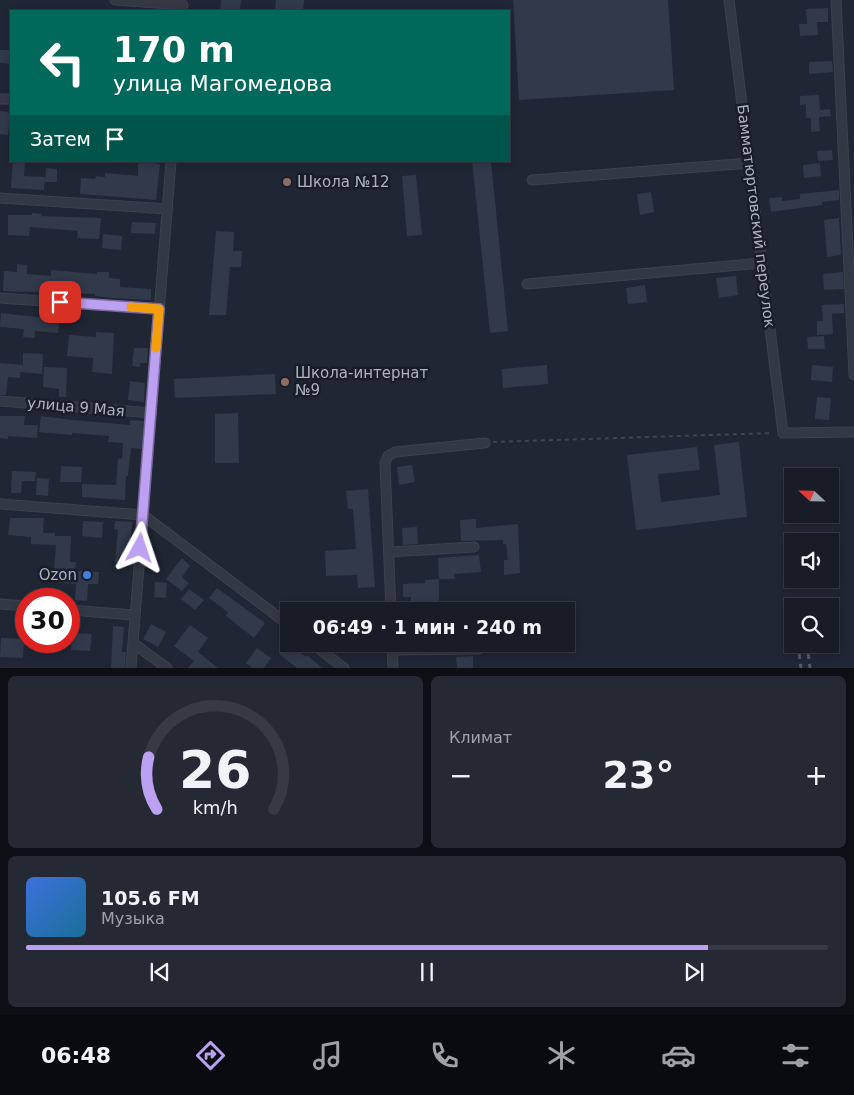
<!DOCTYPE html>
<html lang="ru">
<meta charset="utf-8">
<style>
body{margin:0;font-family:"DejaVu Sans",sans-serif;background:#252933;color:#f1f3f6;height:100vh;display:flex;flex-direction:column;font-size:19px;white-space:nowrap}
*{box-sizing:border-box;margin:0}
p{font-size:16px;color:#9fa1a7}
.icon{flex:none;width:28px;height:28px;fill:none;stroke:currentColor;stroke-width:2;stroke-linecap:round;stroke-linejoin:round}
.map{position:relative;height:668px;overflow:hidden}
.drawer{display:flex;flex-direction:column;gap:8px;padding:8px;background:#0d0f15;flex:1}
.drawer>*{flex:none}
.hud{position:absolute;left:10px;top:10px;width:500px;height:152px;border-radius:0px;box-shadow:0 2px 8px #0003,0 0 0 1px #363a44;background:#00695c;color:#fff;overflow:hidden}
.needle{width:32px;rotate:292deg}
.tools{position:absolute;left:784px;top:468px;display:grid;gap:10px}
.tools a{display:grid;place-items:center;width:55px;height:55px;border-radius:0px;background:#181c27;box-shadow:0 2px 8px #0003,0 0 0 1px #363a44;font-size:25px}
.speed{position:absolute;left:15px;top:588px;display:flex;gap:10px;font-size:25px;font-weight:700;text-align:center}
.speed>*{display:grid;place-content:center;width:65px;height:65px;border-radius:50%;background:#181c27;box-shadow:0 2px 8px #0003,0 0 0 1px #363a44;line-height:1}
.speed .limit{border:8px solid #d22;background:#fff;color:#111}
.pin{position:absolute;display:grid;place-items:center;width:42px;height:42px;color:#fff;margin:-21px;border-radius:10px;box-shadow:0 2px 8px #0006}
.me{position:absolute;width:55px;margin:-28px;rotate:5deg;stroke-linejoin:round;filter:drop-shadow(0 0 4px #0008)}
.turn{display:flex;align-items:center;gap:18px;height:105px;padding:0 20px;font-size:22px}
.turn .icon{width:65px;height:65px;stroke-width:2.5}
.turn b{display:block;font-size:35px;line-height:42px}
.then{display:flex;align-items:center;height:48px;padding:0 20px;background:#0003;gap:10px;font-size:19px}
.big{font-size:38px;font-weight:800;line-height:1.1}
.drawer .card{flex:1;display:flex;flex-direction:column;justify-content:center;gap:8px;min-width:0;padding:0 18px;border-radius:8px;background:#252933}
.drawer .dial{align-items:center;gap:0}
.dial svg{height:130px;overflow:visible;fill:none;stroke:#363a44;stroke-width:7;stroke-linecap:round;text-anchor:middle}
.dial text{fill:#f1f3f6;stroke:none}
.song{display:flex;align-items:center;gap:15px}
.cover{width:60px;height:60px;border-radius:8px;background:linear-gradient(135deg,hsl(220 70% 55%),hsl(200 70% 35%))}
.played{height:5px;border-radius:2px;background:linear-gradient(90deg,#bca0f2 85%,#363a44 85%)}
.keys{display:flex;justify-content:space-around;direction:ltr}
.heat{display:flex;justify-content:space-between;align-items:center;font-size:28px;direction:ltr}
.drawer .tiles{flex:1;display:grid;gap:8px;grid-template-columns:1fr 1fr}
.card:last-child{grid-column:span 2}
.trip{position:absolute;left:280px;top:602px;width:295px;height:50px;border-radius:0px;background:#181c27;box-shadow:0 2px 8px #0003,0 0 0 1px #363a44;font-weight:800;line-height:50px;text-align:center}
.tab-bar{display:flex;height:80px;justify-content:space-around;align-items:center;background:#0a0b10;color:#9fa1a7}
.tab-bar .icon{width:35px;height:35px}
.tab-bar .active{color:#bca0f2}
.tab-bar b{font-size:22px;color:#f1f3f6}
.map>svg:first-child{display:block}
</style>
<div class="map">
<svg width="854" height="668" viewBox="0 0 854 668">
<rect width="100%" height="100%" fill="#202634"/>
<path fill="#32394b" d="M221,0H241L240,11H220Z
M276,0H304L303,11H275Z
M513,0H668L674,90L519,100Z
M828,8V22H817L818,35L800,36L799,24H807L806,9Z
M0,50H11V64L0,63Z
M832,61L833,72L809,74V62Z
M819,95L820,110L830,109L831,116L819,117L820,131L811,132V118H806V104L800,105V96Z
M0,111L10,112L8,135L0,134Z
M832,150L833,160L818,161L817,151Z
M13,161H25L24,176L45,177L44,190L11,188Z
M138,161L160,164L156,200L80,194L81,178L95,179L96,176L105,177V173L138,176Z
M472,161H491L508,331L490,333Z
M820,163L821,176L804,178L803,165Z
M46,168L57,169V182H45Z
M416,175L422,235L407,236L402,176Z
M839,190V200L822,202V205L771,212L769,198L782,197V201L800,199V194Z
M651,192L654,212L640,215L637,194Z
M32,213L42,214L41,216L101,218L99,239L77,238L78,231L30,227L29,236L8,235V215H32Z
M839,218L841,255L827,257L824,220Z
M132,222L156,223L155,234L131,233Z
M216,231L234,232L233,251H242L241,267H230L226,315H209Z
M103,234L122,236L121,250L102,248Z
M17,264L27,265V274L51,276V270L97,274V272H109V278L120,279V287L151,289V300L112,298L95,296V294L3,291L4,271L17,272Z
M843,272L844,289L824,290L823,274Z
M736,276L738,295L719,298L716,278Z
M645,285L647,302L628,304L626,288Z
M844,304V313L832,314L833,334L817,335V321H823L822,305Z
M1,313L47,318V315L60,316L58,333L35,331L34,338L23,337L24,329L0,327Z
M96,332L114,333L112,374L92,372L93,358L67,356L69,335L96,337Z
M824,336L825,349H808L807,337Z
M134,348H148L147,363H140V367L132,366Z
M23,353L43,354L42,374L20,372V378L8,377L6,395H0V363L23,365Z
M547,365L548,384L503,388L502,369Z
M812,365L833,367L832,382L811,380Z
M44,367L67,368L66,397H59V389L43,387Z
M275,374L276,394L175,398L174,379Z
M130,381L145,383L144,402L128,400Z
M817,397L831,398L829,420L815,419Z
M238,413L239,463H215V414Z
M0,416H25L24,425H38L37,438L8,436V439L0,438Z
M41,416L73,420L130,425V420L144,421L142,449L131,448L128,476H126L125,500L82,497V484L116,485L118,458L122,459L123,443L108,442L109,436L72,433V435L39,432Z
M739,442L747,517L636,530L627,455L697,447L700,470L658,474L661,502L720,495L714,445Z
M412,465L415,482L399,485L397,467Z
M61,466L82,467L81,482H60Z
M12,471L36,472L35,481H22L21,493H11Z
M37,478L49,479L48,496L36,495Z
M368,489L375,587L358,588L357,575L326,576L325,551L356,549L353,509H348L346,491Z
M10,518H44L43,533H55V536H71L70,562H76L75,571L99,572L98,584H88L87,601L75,600L76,584L53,582L56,545L31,544V537L8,535Z
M476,519V528L518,524L520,573L504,575V560H508L506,544H503V540L461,541L460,520Z
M83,521L103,522L102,538L82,536Z
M115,521L132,522L131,539L135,540L134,551H127V563L115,562L118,530L114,529Z
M417,527L418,544L403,545L402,528Z
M479,555L481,572L454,574L455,579H439V609L427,610V611H411V597H403V584L425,583V580L439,579L438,558Z
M182,558L190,566L182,577L189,583L182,591L166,579Z
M155,582L167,583L166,598L154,597Z
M217,588L265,623L254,638L226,616L228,612L209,598Z
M189,589L204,600L195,610L181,599Z
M151,624L166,632L158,647L143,639Z
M190,625L208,638L198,652L218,668H188L194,661L174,646Z
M113,626L124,627L122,652H126L125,668H111Z
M73,633L92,634L90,651L71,650Z
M1,638L24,639L23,658L0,657Z
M288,643L306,657L307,655L322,668H297L279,654Z
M257,648L271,658L264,668H252L246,663Z
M473,656V668H457L456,657Z"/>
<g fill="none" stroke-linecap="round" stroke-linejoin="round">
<g stroke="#3d414e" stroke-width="11">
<path id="street" d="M115,0L183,5
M729,0L783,433L854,432
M836,0L854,375
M0,99H11
M532,180L750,163
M0,198L168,209
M527,284L762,263
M0,298L159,309
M0,401L152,413
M0,504L143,515L289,625
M390,552L474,547
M0,604L26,606
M69,610L134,615
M391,611L385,463L388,456L395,452L485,443
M133,643L167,668
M313,644L344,668
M392,644L393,668
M392,650L479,649
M131,668L171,161"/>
</g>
<path stroke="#3b494e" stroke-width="2" stroke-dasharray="4 4" stroke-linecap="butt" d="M493,442L773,433"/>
<use href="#street" stroke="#333845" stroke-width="9"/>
<path stroke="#565b6c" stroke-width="3" stroke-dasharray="5 5" stroke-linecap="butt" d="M798,644L801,668
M807,644L810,668"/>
</g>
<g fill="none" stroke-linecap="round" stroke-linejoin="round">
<g stroke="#7a689d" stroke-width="12">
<path id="route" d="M60,302L159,309L140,548"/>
</g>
<use href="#route" stroke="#bca0f2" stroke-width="9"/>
<path stroke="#f59e0b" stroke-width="9" d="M131,307L159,309L156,348"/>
</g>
<g fill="#8d6e63" stroke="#191d29" stroke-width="2">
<circle cx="287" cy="182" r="5"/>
<circle cx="285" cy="382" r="5"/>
</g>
<circle fill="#3f7fe0" stroke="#191d29" stroke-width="2" cx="87" cy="575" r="5"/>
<g text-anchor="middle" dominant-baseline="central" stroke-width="5" stroke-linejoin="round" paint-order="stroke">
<g font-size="15" fill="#adb2c2" stroke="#191d29" text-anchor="start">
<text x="297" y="182">Школа №12</text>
<text x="295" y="373">Школа-интернат<tspan x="295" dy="17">№9</tspan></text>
<text x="77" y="575" text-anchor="end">Ozon</text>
</g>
<g font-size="15" fill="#adb2c2" stroke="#191d29">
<text transform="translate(756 216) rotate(83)">Бамматюртовский переулок</text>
<text transform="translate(76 407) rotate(5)">улица 9 Мая</text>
</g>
</g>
</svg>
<div class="tools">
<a><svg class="needle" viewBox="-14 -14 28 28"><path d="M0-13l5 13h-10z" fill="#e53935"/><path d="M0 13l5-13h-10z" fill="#9fa1a7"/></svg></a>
<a><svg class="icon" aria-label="sound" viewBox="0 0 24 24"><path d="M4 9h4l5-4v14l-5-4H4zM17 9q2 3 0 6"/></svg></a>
<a><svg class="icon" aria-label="search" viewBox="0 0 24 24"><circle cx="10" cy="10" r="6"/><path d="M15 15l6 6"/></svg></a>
</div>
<div class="speed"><div class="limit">30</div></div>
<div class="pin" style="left:60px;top:302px;background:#d93025"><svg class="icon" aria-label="arrive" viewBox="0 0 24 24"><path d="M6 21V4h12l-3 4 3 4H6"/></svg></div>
<svg class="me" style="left:140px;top:548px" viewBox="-20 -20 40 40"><path d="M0-17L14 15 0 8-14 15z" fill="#bca0f2" stroke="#fff" stroke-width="4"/></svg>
<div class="trip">06:49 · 1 мин · 240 m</div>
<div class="hud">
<div class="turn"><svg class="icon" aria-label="left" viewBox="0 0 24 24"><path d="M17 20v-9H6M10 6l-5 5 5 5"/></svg><div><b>170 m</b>улица Магомедова</div></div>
<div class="then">Затем<svg class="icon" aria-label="arrive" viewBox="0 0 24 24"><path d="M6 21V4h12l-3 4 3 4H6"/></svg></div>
</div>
</div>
<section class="drawer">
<div class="tiles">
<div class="card dial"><svg viewBox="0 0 100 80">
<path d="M14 69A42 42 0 1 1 86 69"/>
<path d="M14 69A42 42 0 0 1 9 37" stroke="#bca0f2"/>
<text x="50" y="56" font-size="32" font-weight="700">26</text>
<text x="50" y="72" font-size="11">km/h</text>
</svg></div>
<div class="card"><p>Климат</p>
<div class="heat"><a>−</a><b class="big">23°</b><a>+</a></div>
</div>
<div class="card">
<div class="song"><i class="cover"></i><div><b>105.6 FM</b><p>Музыка</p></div></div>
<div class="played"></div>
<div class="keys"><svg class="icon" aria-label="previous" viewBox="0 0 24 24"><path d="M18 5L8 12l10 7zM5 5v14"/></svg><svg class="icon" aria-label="pause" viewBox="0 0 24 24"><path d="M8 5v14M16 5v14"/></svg><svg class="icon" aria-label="next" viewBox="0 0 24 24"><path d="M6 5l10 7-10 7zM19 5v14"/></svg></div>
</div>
</div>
</section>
<nav class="tab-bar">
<b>06:48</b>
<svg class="icon active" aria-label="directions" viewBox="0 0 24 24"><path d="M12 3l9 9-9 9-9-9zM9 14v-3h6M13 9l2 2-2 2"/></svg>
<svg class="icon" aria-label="music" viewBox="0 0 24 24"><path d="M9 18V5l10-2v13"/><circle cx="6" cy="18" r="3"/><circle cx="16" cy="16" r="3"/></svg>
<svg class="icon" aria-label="phone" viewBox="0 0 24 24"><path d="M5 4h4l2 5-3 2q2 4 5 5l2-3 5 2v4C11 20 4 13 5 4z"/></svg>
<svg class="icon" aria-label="climate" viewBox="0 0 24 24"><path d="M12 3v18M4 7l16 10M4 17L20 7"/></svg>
<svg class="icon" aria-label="car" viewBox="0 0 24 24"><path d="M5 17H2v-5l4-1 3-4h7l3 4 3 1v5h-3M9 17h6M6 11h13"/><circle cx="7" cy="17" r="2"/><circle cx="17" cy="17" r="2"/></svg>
<svg class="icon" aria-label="filters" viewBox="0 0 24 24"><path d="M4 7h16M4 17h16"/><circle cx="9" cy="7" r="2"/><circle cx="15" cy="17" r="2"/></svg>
</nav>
